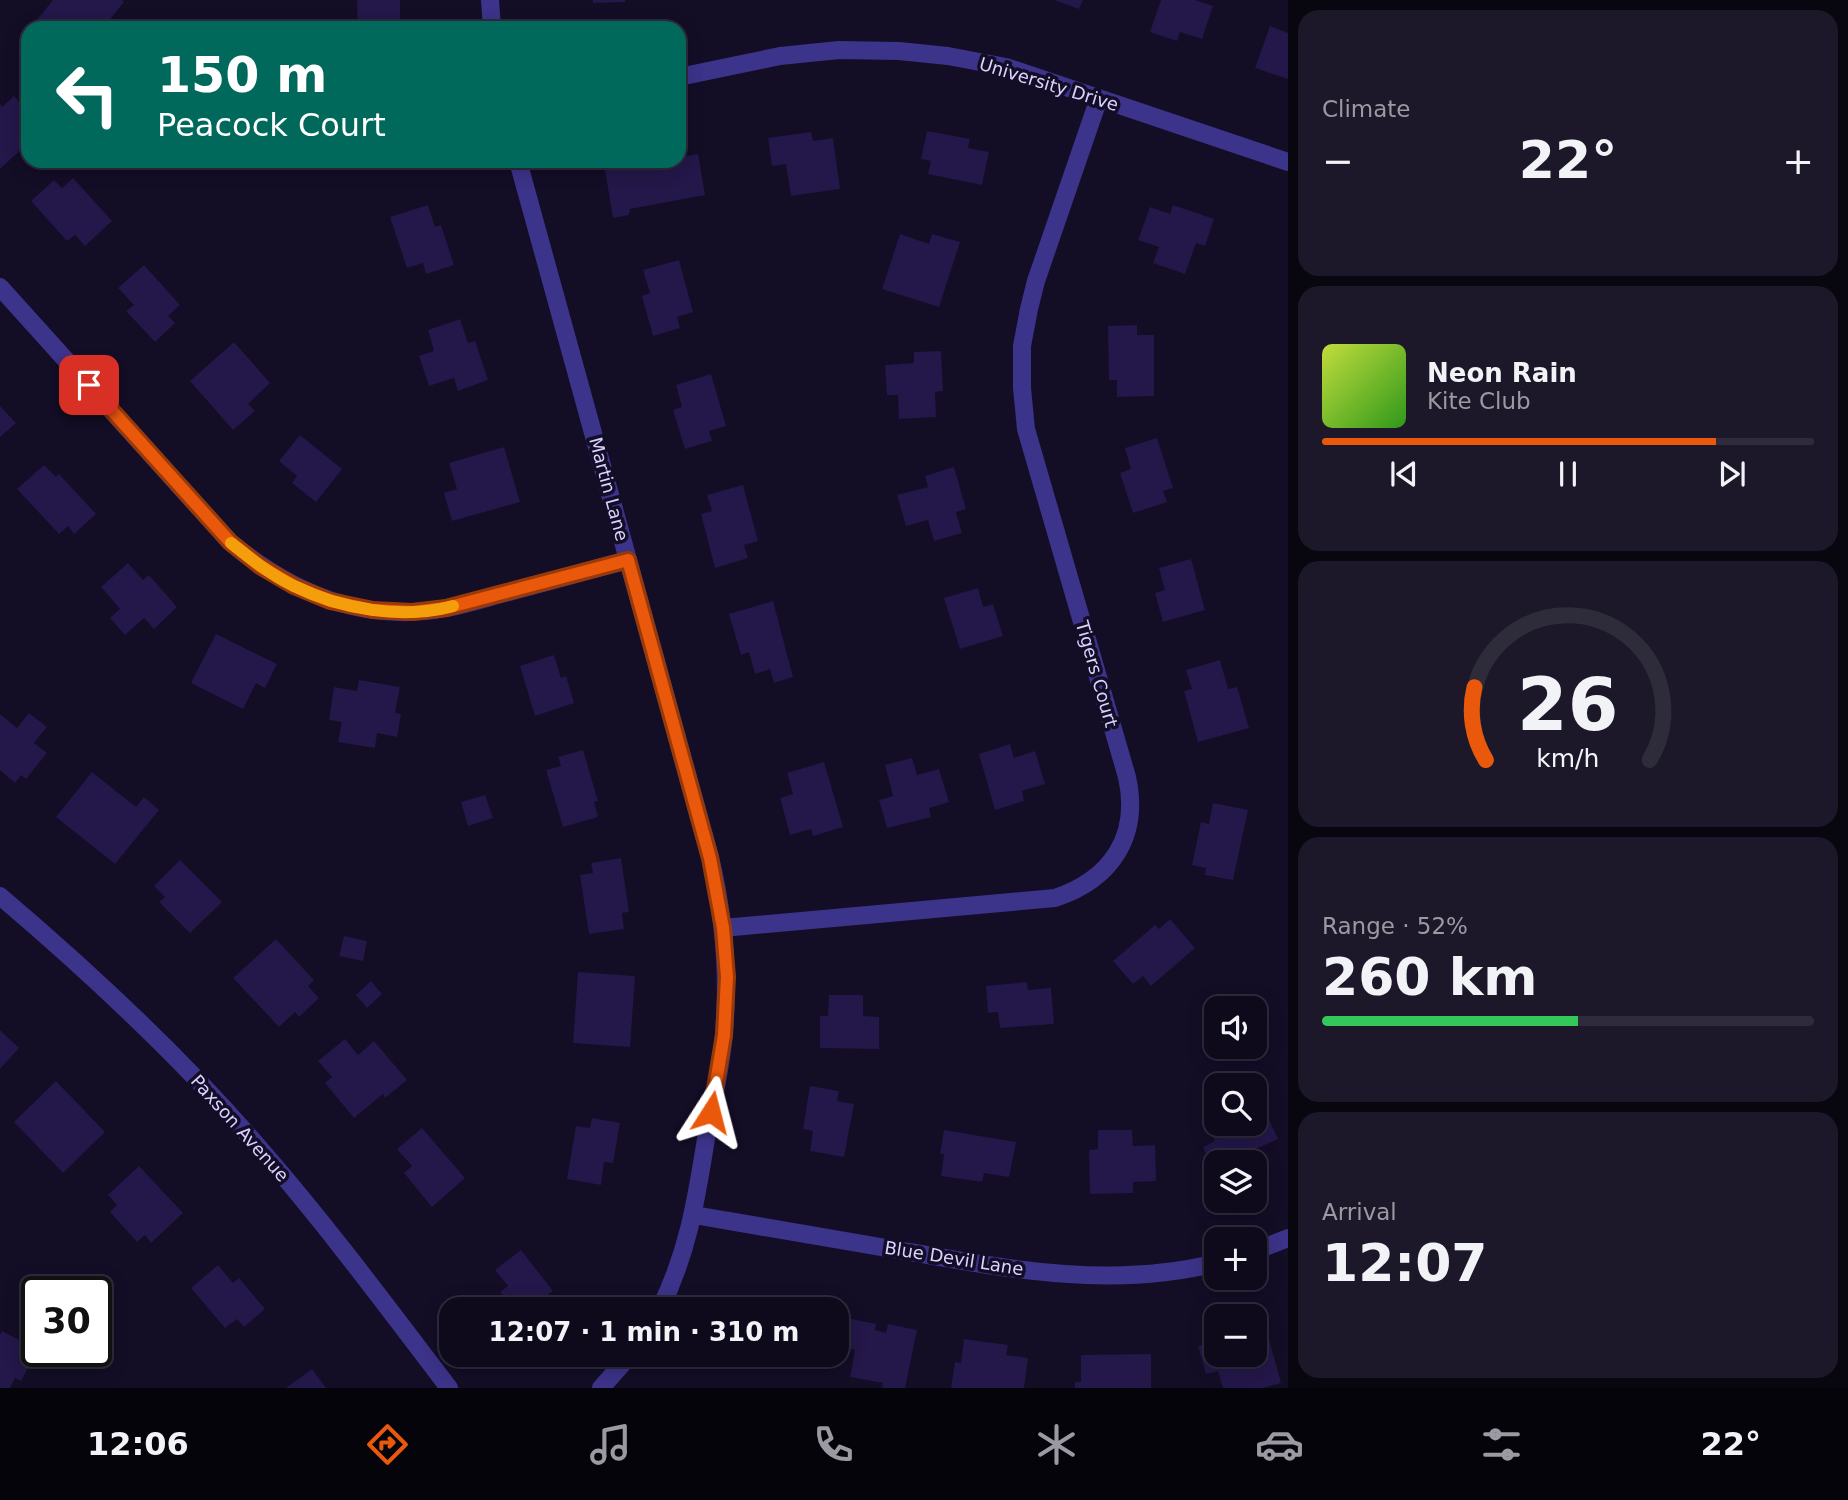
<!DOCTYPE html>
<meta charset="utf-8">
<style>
body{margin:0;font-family:"DejaVu Sans",sans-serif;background:#1c1829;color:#f1f3f6;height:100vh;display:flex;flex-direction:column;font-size:26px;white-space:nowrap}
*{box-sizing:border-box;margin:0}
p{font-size:23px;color:#9b9aa3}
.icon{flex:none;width:38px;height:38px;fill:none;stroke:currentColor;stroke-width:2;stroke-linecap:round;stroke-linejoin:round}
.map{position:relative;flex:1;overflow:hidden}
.sheet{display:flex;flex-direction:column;gap:10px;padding:10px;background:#08060f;width:560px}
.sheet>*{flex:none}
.banner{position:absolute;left:21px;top:21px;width:665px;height:147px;border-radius:21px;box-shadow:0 4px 18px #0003,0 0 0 2px #2e2b3b;background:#00695c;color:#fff;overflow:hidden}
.buttons{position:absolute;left:1204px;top:996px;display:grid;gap:14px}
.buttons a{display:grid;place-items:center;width:63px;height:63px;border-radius:14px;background:#0e0a1c;box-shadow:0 4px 18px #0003,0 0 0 2px #2e2b3b;font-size:35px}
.speed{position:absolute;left:21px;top:1276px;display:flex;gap:14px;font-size:35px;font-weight:700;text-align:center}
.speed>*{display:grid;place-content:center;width:91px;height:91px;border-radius:50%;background:#0e0a1c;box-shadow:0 4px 18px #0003,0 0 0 2px #2e2b3b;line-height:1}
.speed .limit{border:4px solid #111;border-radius:10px;background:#fff;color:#111}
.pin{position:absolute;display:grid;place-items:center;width:60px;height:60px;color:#fff;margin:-30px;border-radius:14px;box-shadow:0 4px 10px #0006}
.me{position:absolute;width:77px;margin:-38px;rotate:9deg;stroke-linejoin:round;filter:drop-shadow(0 0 5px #0008)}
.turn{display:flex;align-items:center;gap:24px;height:147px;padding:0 21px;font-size:32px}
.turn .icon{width:91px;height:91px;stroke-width:2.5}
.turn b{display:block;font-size:49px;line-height:60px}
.big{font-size:52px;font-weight:600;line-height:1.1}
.sheet .widget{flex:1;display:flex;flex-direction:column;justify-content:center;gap:10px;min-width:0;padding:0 24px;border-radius:21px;background:#1c1829}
.sheet .dial{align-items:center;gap:0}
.dial svg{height:182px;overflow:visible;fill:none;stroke:#2e2b3b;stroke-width:7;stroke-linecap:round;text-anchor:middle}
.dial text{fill:#f1f3f6;stroke:none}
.song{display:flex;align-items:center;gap:21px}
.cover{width:84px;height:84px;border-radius:10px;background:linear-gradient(135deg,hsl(70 70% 55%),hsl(110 70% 35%))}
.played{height:7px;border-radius:4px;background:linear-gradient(90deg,#ea580c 80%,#2e2b3b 80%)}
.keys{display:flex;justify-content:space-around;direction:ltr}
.heat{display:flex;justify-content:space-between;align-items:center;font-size:38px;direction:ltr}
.charge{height:10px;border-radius:5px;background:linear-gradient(90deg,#34c759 52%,#2e2b3b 0)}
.trip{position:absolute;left:439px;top:1297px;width:410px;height:70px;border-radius:21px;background:#0e0a1c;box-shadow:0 4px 18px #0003,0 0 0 2px #2e2b3b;font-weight:600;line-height:70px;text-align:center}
.dock{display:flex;height:112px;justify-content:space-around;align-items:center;background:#06040b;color:#9b9aa3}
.dock .icon{width:49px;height:49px}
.dock .current{color:#ea580c}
.dock b{font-size:32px;color:#f1f3f6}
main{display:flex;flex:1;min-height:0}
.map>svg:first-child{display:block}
</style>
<main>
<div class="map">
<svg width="1288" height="1388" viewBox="0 0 1288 1388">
<rect width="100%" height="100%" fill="#130d26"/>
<path fill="#241749" d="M53,0H122L124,2L103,28H44L36,21Z
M357,0H400V28L358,26Z
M593,0H625V2L593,3Z
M1054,0H1083L1079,9Z
M1161,0H1195L1213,6L1202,39L1180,32L1177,41L1150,32Z
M1270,26L1288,33V79L1255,68Z
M14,96L28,112V143L0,169V104L2,107Z
M927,131L970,139L968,148L989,152L982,185L928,174L931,161L921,159Z
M811,132L813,141L833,138L840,189L791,196L786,164L772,166L768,138Z
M698,154L705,195L630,209L629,215L613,218L604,164L623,161L624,167L657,161H679V157Z
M73,178L112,221L85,246L75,235L67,241L31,201L54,180L62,188Z
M428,205L435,227L441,225L454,265L426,274L423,263L407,268L390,217Z
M1173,205L1214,219L1205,246L1196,243L1185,274L1153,263L1159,247L1138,240L1150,207L1170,214Z
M900,234L929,244L932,234L960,242L939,307L882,289Z
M679,260L693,312L677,317L680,328L653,336L642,296L650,293L643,270Z
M144,265L180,305L168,316L175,323L155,342L126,311L134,305L118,288Z
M460,319L468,343L475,341L488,380L458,391L454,378L429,386L419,356L434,351L428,330Z
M1137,325V335H1154V396L1117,397V380H1109L1108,326Z
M234,342L270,383L248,404L255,411L233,430L190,381Z
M941,351L943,391L935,392L936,417L899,419L898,395H887L885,365L914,363V352Z
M711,374L726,426L709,431L712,441L685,449L673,410L682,407L676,385Z
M0,406L16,423L0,437Z
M300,435L342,469L316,502L292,483L297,476L279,461Z
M1157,438L1173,488L1163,491L1167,502L1133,513L1120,473L1131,469L1125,448Z
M504,447L520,502L452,521L444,493L457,489L449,463Z
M44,465L56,477L59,474L96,514L74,534L68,526L59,534L17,489Z
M954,467L966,509L956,512L962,533L934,541L928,520L906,526L897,495L928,487L925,476Z
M743,485L758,541L744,545L748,558L715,568L701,514L712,511L707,495Z
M1191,559L1205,610L1163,622L1155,593L1165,590L1159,568Z
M128,563L143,580L149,575L177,607L154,629L144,618L125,635L110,618L120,609L101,587Z
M978,588L983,607L993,604L1003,636L960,649L944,598Z
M773,601L793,677L774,683L770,669L755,674L749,652L741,655L729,614Z
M216,634L277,664L265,688L256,683L243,709L191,683Z
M554,655L561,678L566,676L574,703L535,716L520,666Z
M1220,660L1228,689L1237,687L1249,728L1198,742L1184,691L1192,689L1186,670Z
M359,680L400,687L395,713L401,714L397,737L377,733L375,748L338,742L342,722L329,720L334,687L357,691Z
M29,713L47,727L34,743L47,753L26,779L21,775L15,783L0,770V714L17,728Z
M1010,744L1014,758L1035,751L1045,784L1022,791L1024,801L995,810L979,754Z
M583,750L598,801L594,802L598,817L563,827L546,770L561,766L558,757Z
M912,758L917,775L939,769L949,802L929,808L931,817L887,828L879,800L893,796L885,765Z
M824,762L843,827L813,836L811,829L790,835L780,798L793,794L787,773Z
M92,772L136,807L144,797L159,810L115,864L56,817Z
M485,795L493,818L468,826L461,802Z
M1213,803L1248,810L1233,880L1205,875L1206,868L1192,865L1201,822L1209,824Z
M621,858L629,912L622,913L624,929L589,934L580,875L593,873L591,863Z
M180,860L222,902L190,933L159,902L165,897L154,886Z
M1170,919L1195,948L1151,986L1143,976L1133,984L1113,961L1155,925L1159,929Z
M344,936L367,941L363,961L339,956Z
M276,939L314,980L308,986L319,998L299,1017L295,1012L279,1027L233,978Z
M578,972L635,976L630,1047L573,1043Z
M371,981L382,994L367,1008L356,995Z
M1027,982L1028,990L1051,988L1054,1024L1000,1028L998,1012L988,1013L986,986Z
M829,995H863V1016L879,1017V1049L820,1048V1016H828Z
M0,1030L19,1048L0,1069Z
M345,1039L358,1055L374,1041L407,1080L385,1098L383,1094L354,1118L325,1083L332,1077L318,1061Z
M56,1081L105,1132L63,1173L14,1122Z
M810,1086L839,1091L837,1101L854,1104L844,1157L810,1151L813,1131L803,1129Z
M1262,1104L1278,1139L1253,1150L1256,1158L1248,1162H1216V1175L1203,1147L1215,1141L1209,1128L1219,1124H1255V1108Z
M592,1118L620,1123L613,1163L604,1162L601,1185L567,1179L576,1126L590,1128Z
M422,1128L465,1178L432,1207L404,1173L412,1166L397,1149Z
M944,1130L1016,1142L1009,1177L984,1173L982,1182L941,1176L944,1154H940Z
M1098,1130H1132L1133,1146L1155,1145L1156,1181L1133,1182V1193L1090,1194L1089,1150L1098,1149Z
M139,1166L183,1213L151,1243L145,1235L137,1242L110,1212L117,1205L108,1195Z
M521,1250L553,1291L541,1300L548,1308L546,1309H513L500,1292L508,1286L495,1270Z
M218,1265L233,1283L239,1278L265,1309L244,1327L237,1319L225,1328L191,1288Z
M847,1318L876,1324L875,1330L886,1333L888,1324L917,1330L905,1388H882L883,1383L850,1377L855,1350L842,1347Z
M1266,1328L1281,1383L1262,1388H1223L1218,1371L1206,1374L1198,1346L1216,1341V1354H1255V1331Z
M2,1331L23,1342L19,1351L33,1358L21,1381L15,1378L10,1388H0V1335Z
M964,1339L1008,1345L1006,1355L1028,1358L1024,1388H951L955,1362L961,1363Z
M1151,1354V1388H1075V1382H1081V1355Z
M312,1369L326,1388H286Z"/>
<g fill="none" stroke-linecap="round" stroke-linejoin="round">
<path stroke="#3c338a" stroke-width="18" d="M490,0L492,28
M679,77L780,56L839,50L899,51L948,56L1006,67L1288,162
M518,161L710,857C724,916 729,974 724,1033C721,1069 712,1104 706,1139C696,1201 688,1252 660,1309
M0,287L230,542C293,594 364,624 447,608C468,604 489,597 509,592C549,581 588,571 628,560
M0,896C93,975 182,1058 262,1151C328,1227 388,1308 449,1388
M723,928L1055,898C1112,879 1140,836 1127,777L1026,429L1022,388V346L1029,309L1036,281L1099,98
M694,1215C764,1227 834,1239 904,1251C1007,1269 1113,1289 1216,1263
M1255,1251L1288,1238
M601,1388L631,1354"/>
</g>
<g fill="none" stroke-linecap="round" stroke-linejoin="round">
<g stroke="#983908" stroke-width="18">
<path id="route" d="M89,385L230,542L260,566L294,586L330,601L373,610L412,612L446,608L628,560L710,858L723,928L727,977L724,1035L711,1112"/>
</g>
<use href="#route" stroke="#ea580c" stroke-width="12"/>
<path stroke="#f59e0b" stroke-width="12" d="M231,543C251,559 271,575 294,586C341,609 402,620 453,606"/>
</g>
<g text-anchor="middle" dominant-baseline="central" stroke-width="7" stroke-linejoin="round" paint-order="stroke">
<g font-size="18" fill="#dad2ff" stroke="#130d26">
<text transform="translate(1049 84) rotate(17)">University Drive</text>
<text transform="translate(609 489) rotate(75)">Martin Lane</text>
<text transform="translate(1097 674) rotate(74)">Tigers Court</text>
<text transform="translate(240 1128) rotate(48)">Paxson Avenue</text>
<text transform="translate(954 1258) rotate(9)">Blue Devil Lane</text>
</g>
</g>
</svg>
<div class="buttons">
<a><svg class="icon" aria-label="sound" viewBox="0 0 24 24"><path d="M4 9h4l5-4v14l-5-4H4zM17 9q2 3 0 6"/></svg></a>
<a><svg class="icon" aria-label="search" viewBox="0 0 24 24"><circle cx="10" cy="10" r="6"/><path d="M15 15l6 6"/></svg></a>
<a><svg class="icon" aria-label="layers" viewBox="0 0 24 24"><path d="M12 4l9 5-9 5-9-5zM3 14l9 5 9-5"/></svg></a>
<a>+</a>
<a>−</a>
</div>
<div class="speed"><div class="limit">30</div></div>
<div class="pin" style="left:89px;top:385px;background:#d93025"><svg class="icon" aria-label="arrive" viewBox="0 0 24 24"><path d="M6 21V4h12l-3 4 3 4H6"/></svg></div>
<svg class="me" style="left:711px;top:1112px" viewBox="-20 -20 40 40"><path d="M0-17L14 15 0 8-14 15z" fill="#ea580c" stroke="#fff" stroke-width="4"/></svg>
<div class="trip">12:07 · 1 min · 310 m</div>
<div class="banner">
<div class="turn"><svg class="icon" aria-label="left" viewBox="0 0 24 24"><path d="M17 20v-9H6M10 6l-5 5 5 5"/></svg><div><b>150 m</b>Peacock Court</div></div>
</div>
</div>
<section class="sheet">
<div class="widget"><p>Climate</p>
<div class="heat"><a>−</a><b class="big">22°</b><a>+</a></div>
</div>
<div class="widget">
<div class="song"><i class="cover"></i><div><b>Neon Rain</b><p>Kite Club</p></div></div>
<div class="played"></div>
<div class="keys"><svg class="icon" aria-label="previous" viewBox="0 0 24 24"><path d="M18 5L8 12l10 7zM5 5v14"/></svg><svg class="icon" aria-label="pause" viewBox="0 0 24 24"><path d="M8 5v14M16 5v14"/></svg><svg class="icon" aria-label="next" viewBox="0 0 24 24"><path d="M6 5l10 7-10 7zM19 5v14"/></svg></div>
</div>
<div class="widget dial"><svg viewBox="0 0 100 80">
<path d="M14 69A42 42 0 1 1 86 69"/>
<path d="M14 69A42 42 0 0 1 9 37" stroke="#ea580c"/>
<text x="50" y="56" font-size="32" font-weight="700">26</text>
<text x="50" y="72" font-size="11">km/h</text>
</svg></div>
<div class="widget"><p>Range · 52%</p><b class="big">260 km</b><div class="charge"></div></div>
<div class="widget"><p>Arrival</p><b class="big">12:07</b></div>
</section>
</main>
<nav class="dock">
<b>12:06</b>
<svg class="icon current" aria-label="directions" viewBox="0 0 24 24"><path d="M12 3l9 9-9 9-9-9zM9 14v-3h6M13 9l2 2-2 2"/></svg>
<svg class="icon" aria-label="music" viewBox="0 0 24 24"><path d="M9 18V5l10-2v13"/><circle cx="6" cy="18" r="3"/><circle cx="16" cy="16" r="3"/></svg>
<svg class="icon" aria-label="phone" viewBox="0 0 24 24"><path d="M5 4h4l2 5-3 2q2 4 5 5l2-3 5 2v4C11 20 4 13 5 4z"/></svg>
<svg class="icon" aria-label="climate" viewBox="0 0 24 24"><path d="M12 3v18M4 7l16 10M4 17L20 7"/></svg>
<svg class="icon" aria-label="car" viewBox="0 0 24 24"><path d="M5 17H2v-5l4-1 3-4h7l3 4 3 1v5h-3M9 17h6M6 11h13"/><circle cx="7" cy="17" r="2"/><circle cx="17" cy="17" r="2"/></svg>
<svg class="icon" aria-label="filters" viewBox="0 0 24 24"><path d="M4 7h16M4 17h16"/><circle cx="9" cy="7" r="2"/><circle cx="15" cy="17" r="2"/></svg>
<b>22°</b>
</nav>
